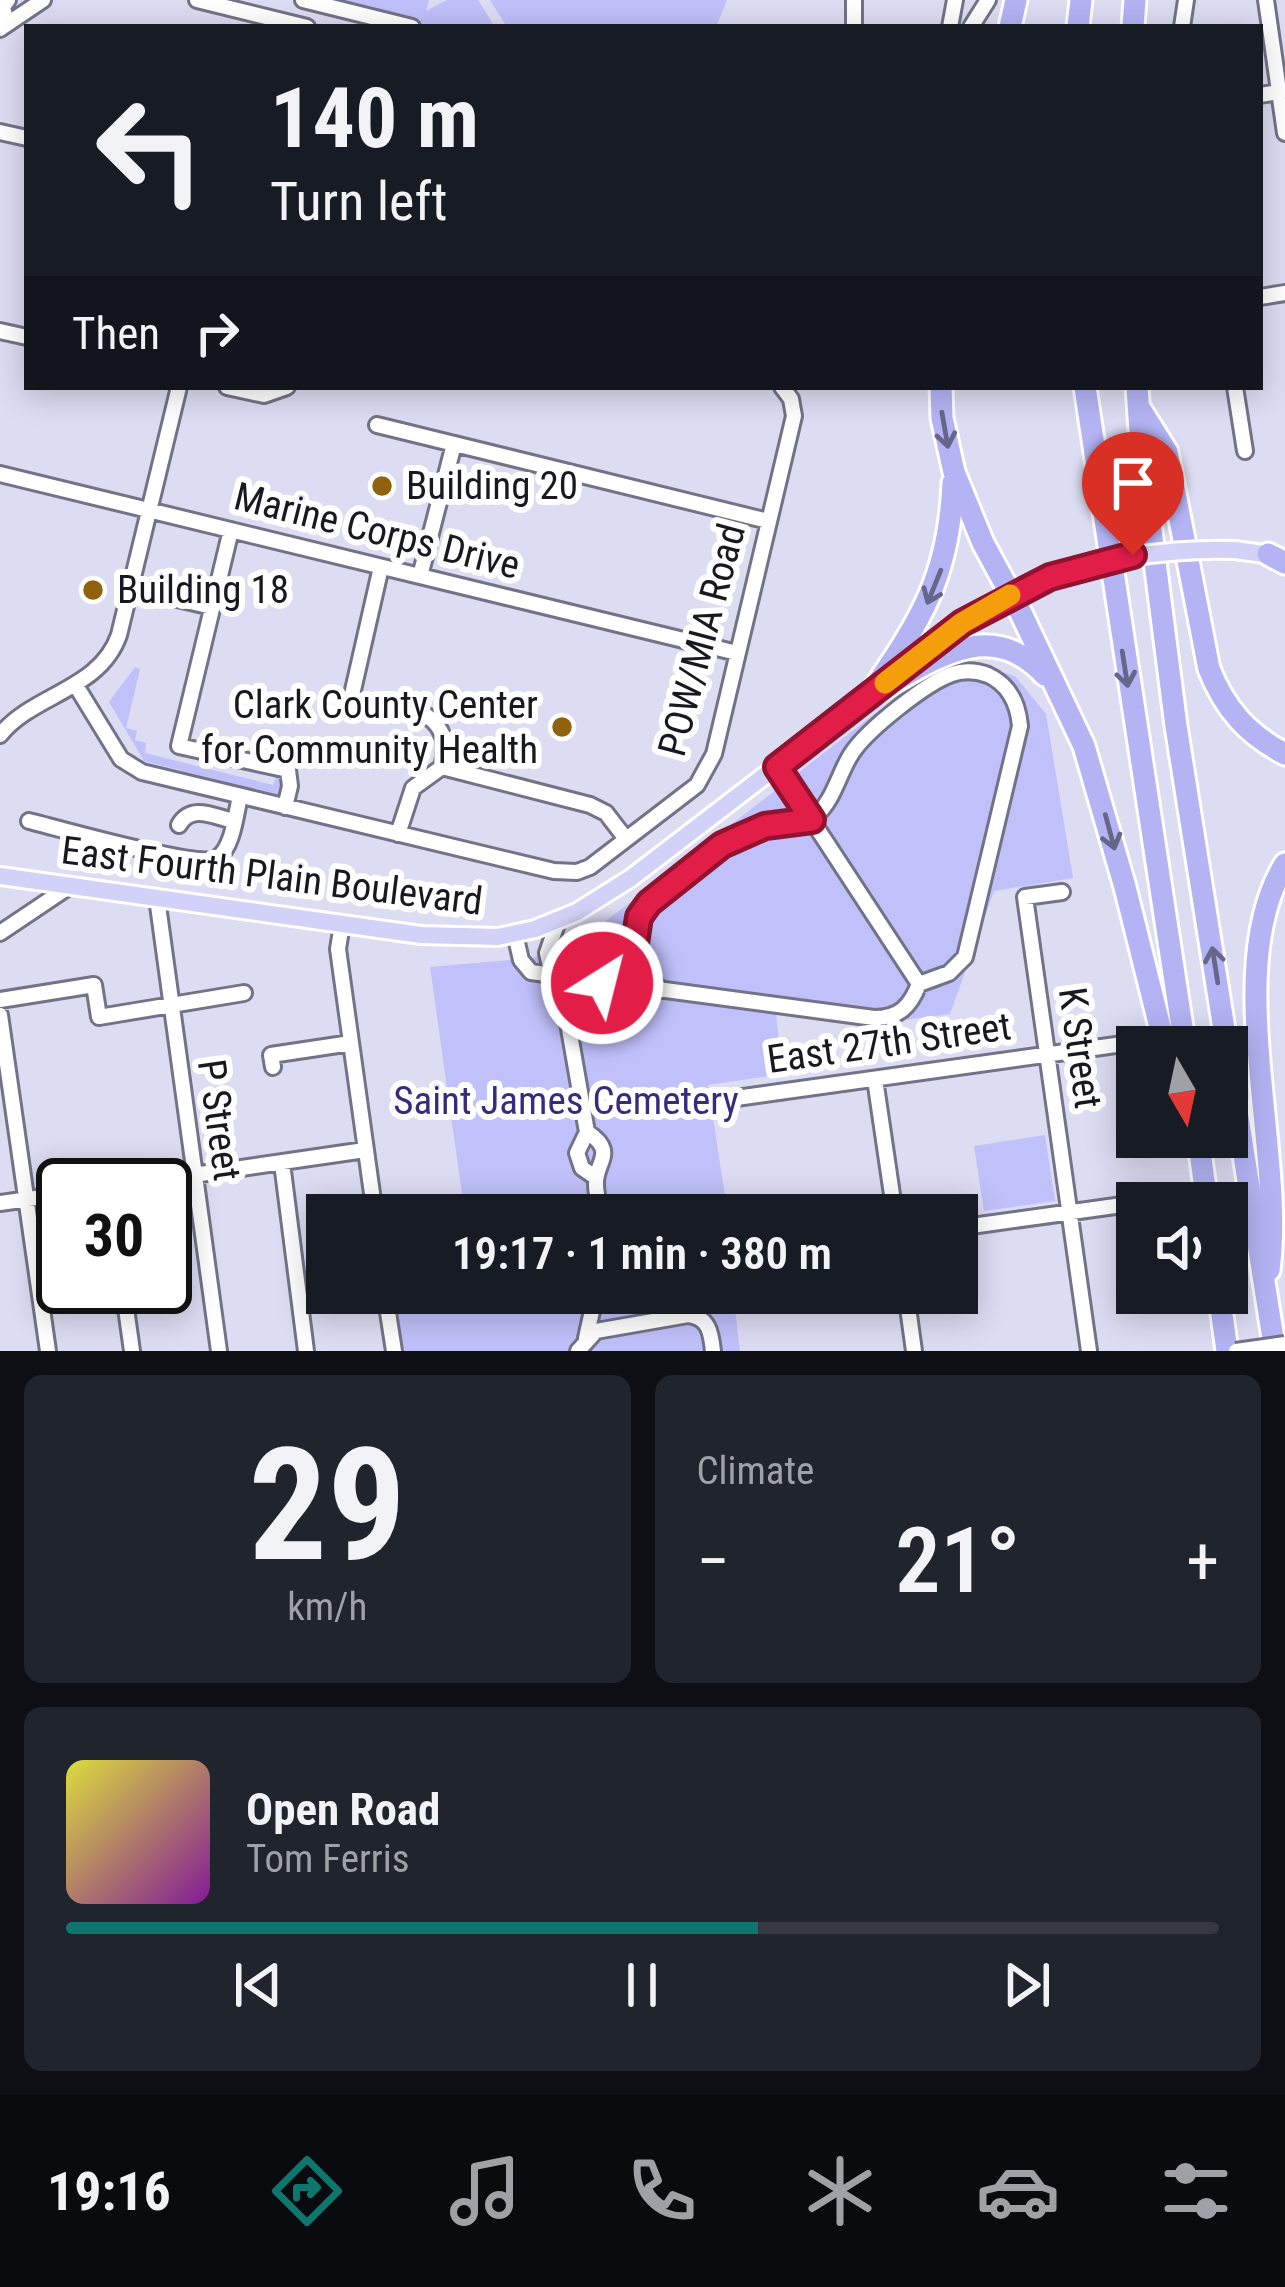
<!DOCTYPE html>
<meta charset="utf-8">
<style>
body{margin:0;font-family:"Roboto Condensed",sans-serif;background:#20242c;color:#f1f3f6;height:100vh;display:flex;flex-direction:column;font-size:45px;white-space:nowrap}
*{box-sizing:border-box;margin:0}
p{font-size:39px;color:#9ea1a6}
.icon{flex:none;width:66px;height:66px;fill:none;stroke:currentColor;stroke-width:2;stroke-linecap:round;stroke-linejoin:round}
.map{position:relative;height:1351px;overflow:hidden}
.drawer{display:flex;flex-direction:column;gap:24px;padding:24px;background:#0d0f14;flex:1}
.drawer>*{flex:none}
.guide{position:absolute;left:24px;top:24px;width:1239px;height:366px;border-radius:0px;box-shadow:0 6px 30px #0003;background:#171b24;color:#f1f3f6;overflow:hidden}
.needle{width:78px;rotate:171deg}
.controls{position:absolute;left:1116px;top:1026px;display:grid;gap:24px}
.controls a{display:grid;place-items:center;width:132px;height:132px;border-radius:0px;background:#171b24;box-shadow:0 6px 30px #0003;font-size:60px}
.speed{position:absolute;left:36px;top:1158px;display:flex;gap:24px;font-size:60px;font-weight:700;text-align:center}
.speed>*{display:grid;place-content:center;width:156px;height:156px;border-radius:50%;background:#171b24;box-shadow:0 6px 30px #0003;line-height:1}
.speed .limit{border:6px solid #111;border-radius:18px;background:#fff;color:#111}
.pin{position:absolute;display:grid;place-items:center;width:102px;height:102px;color:#fff;margin:-123px -51px;border-radius:50% 50% 50% 0;rotate:-45deg;box-shadow:0 0 12px #0007}
.pin .icon{rotate:45deg}
.me{position:absolute;width:132px;margin:-66px;rotate:36deg;stroke-linejoin:round;filter:drop-shadow(0 0 9px #0008)}
.turn{display:flex;align-items:center;gap:42px;height:252px;padding:0 48px;font-size:54px}
.turn .icon{width:156px;height:156px;stroke-width:2.5}
.turn b{display:block;font-size:84px;line-height:102px}
.then{display:flex;align-items:center;height:114px;padding:0 48px;background:#0003;gap:24px;font-size:45px}
.big{font-size:90px;font-weight:600;line-height:1.1}
.drawer .card{flex:1;display:flex;flex-direction:column;justify-content:center;gap:18px;min-width:0;padding:0 42px;border-radius:18px;background:#20242c}
.drawer .dial{align-items:center;gap:0}
.dial b{font-size:156px;line-height:1}
.song{display:flex;align-items:center;gap:36px}
.cover{width:144px;height:144px;border-radius:18px;background:linear-gradient(135deg,hsl(60 70% 55%),hsl(290 70% 35%))}
.played{height:12px;border-radius:6px;background:linear-gradient(90deg,#0f766e 60%,#363941 60%)}
.keys{display:flex;justify-content:space-around;direction:ltr}
.heat{display:flex;justify-content:space-between;align-items:center;font-size:66px;direction:ltr}
.drawer .tiles{flex:1;display:grid;gap:24px;grid-template-columns:1fr 1fr}
.card:last-child{grid-column:span 2}
.trip{position:absolute;left:306px;top:1194px;width:672px;height:120px;border-radius:0px;background:#171b24;box-shadow:0 6px 30px #0003;font-weight:600;line-height:120px;text-align:center}
.tab-bar{display:flex;height:192px;justify-content:space-around;align-items:center;background:#090b0e;color:#9ea1a6}
.tab-bar .icon{width:84px;height:84px}
.tab-bar .on{color:#0f766e}
.tab-bar b{font-size:54px;color:#f1f3f6}
.map>svg:first-child{display:block}
</style>
<div class="map">
<svg width="1285" height="1351" viewBox="0 0 1285 1351">
<rect width="100%" height="100%" fill="#dcdcf3"/>
<path fill="#c0c0fb" d="M329,0H429L426,11L447,0H478L495,27H411Z
M490,0H727L716,27H515L505,24Z
M973,663L1015,676L1046,714L1073,878L994,891L950,1014L865,1025L776,1013L782,1074L708,1085L728,1215H465L430,967L534,958L602,924L929,672Z
M135,667L140,669L126,728L137,731L135,740L146,743L145,753L273,785L277,774L283,779L280,796L144,761L109,702Z
M1045,1135L1055,1201L984,1211L974,1146Z
M392,1293H733L740,1351H401Z"/>
<g fill="none" stroke-linecap="round" stroke-linejoin="round">
<g stroke="#737387" stroke-width="20">
<path id="minor" d="M197,0L307,27
M303,0L412,27
M854,0V27
M1266,0L1285,133
M7,24L3,7L8,0
M950,27L955,0
M971,27L988,0
M1182,27L1186,0
M0,29L43,0
M1260,95L1285,91
M0,132L27,138
M1260,297L1285,293
M0,331L27,337
M227,387L264,395L287,387
M1235,387L1245,451
M377,425L768,521
M0,474L737,653
M231,530L179,746L288,770L290,786L285,807
M381,567L351,699L427,716C446,729 447,747 442,767L590,805L606,813L626,839
M420,576L454,444
M130,588L212,607
M75,684L121,759L142,772L554,871L577,872L590,867L697,785L714,754L794,416L791,399L782,387
M0,735C33,694 100,690 119,635L179,387
M29,821C58,828 199,869 217,858C233,848 236,813 240,796
M179,825C191,804 213,816 233,821
M398,834L413,788L442,767
M1062,892L1025,897L1089,1351
M157,898L219,1351
M342,924L338,949L375,1215
M0,933L70,886
M515,934L521,960L531,972L874,1018C899,1018 910,1007 919,984L777,767
M552,976L547,953L558,921
M560,977L587,1132C618,1152 595,1162 596,1184C596,1194 599,1205 601,1215
M601,983L627,964L634,950
M662,990C604,945 643,908 685,875C704,860 722,842 745,833C765,825 799,829 815,816C834,801 839,772 852,753C867,730 926,683 952,674C964,670 977,671 988,675C1010,685 1018,704 1020,726L965,957L949,973L919,984
M0,1000L94,985L99,1017L244,993
M0,1015L48,1351
M273,1067L271,1055L351,1043
M875,1079L895,1215
M736,1098L1123,1044
M587,1132L577,1153L582,1168L595,1177
M282,1163L306,1351
M125,1185L365,1150
M0,1203L63,1194
M957,1228L1137,1203
M123,1287L132,1351
M385,1293L394,1351
M906,1293L914,1351
M586,1338L596,1293
M578,1351L596,1331L688,1315C709,1317 711,1333 713,1351"/>
</g>
<g stroke="#fff" stroke-width="22">
<path id="major" d="M1235,550L1278,556
M909,665L962,623L1050,577
M0,876L421,935L498,937L535,929L577,912L631,878L879,688"/>
</g>
<g stroke="#fff" stroke-width="27">
<path id="highway" d="M1010,27L1016,0
M1078,27L1081,0
M1133,27L1135,0
M941,387L942,418L954,472L983,543L1021,613L1084,746L1125,887L1165,1047
M1085,387L1185,1047
M1137,387L1142,460L1176,726L1275,1351
M1140,409L1167,452L1209,669C1225,709 1247,734 1285,754
M1268,554L1285,563
M875,693C931,661 989,615 1045,675
M869,696C921,620 949,577 953,483
M1198,1137L1207,1203
M1269,1270C1285,1149 1221,968 1285,864
M1219,1293L1227,1351"/>
</g>
<use href="#minor" stroke="#fff" stroke-width="14"/>
<use href="#major" stroke="#d2d2f9" stroke-width="16"/>
<use href="#highway" stroke="#b4b4f5" stroke-width="21"/>
<g stroke="#737387" stroke-width="20" stroke-linecap="butt">
<path id="minor-bridge" d="M1236,1351L1285,1344"/>
</g>
<g stroke="#fff" stroke-width="22" stroke-linecap="butt">
<path id="major-bridge" d="M1050,577C1111,557 1170,548 1235,550"/>
</g>
<use href="#minor-bridge" stroke="#fff" stroke-width="14"/>
<use href="#major-bridge" stroke="#d2d2f9" stroke-width="16"/>
</g>
<defs><path id="oneway-shaft" d="M-6 0H5M1.5-3L5.5 0L1.5 3" fill="none" stroke-width="1.6" stroke-linecap="round" stroke-linejoin="round" transform="scale(3)"/></defs>
<g stroke="#66668a">
<use href="#oneway-shaft" transform="translate(945 430) rotate(80)"/>
<use href="#oneway-shaft" transform="translate(934 587) rotate(112)"/>
<use href="#oneway-shaft" transform="translate(1125 669) rotate(81)"/>
<use href="#oneway-shaft" transform="translate(1110 832) rotate(75)"/>
<use href="#oneway-shaft" transform="translate(1215 965) rotate(-99)"/>
</g>
<g fill="none" stroke-linecap="round" stroke-linejoin="round">
<g stroke="#92132f" stroke-width="30">
<path id="route" d="M602,983L627,964L634,950L639,917L649,903L722,845L765,826L812,820L777,767L962,623L1050,577L1133,555"/>
</g>
<use href="#route" stroke="#e11d48" stroke-width="21"/>
<path stroke="#f59e0b" stroke-width="21" d="M885,683L962,623L1010,595"/>
</g>
<g fill="#91620e" stroke="#fff" stroke-width="4.5">
<circle cx="382" cy="486" r="12"/>
<circle cx="93" cy="590" r="12"/>
<circle cx="562" cy="727" r="12"/>
</g>
<g text-anchor="middle" dominant-baseline="central" stroke-width="12" stroke-linejoin="round" paint-order="stroke">
<g font-size="39" fill="#181820" stroke="#fff" text-anchor="start">
<text x="406" y="486">Building 20</text>
<text x="117" y="590">Building 18</text>
<text x="538" y="705" text-anchor="end">Clark County Center<tspan x="538" dy="45">for Community Health</tspan></text>
</g>
<g font-size="39" fill="#181820" stroke="#fff">
<text transform="translate(377 531) rotate(14)">Marine Corps Drive</text>
<text transform="translate(702 640) rotate(-75)">POW/MIA Road</text>
<text transform="translate(272 876) rotate(7)">East Fourth Plain Boulevard</text>
<text transform="translate(889 1043) rotate(-8)">East 27th Street</text>
<text transform="translate(1080 1048) rotate(82)">K Street</text>
<text transform="translate(219 1120) rotate(82)">P Street</text>
</g>
<g font-size="39" fill="#382b7e" stroke="#fff">
<text x="566" y="1101">Saint James Cemetery</text>
</g>
</g>
</svg>
<div class="controls">
<a><svg class="needle" viewBox="-14 -14 28 28"><path d="M0-13l5 13h-10z" fill="#e53935"/><path d="M0 13l5-13h-10z" fill="#9ea1a6"/></svg></a>
<a><svg class="icon" aria-label="sound" viewBox="0 0 24 24"><path d="M4 9h4l5-4v14l-5-4H4zM17 9q2 3 0 6"/></svg></a>
</div>
<div class="speed"><div class="limit">30</div></div>
<div class="pin" style="left:1133px;top:555px;background:#d93025"><svg class="icon" aria-label="arrive" viewBox="0 0 24 24"><path d="M6 21V4h12l-3 4 3 4H6"/></svg></div>
<svg class="me" style="left:602px;top:983px" viewBox="-20 -20 40 40"><circle r="17" fill="#e11d48" stroke="#fff" stroke-width="3"/><path d="M0-11L8 9 0 5-8 9z" fill="#fff"/></svg>
<div class="trip">19:17 · 1 min · 380 m</div>
<div class="guide">
<div class="turn"><svg class="icon" aria-label="left" viewBox="0 0 24 24"><path d="M17 20v-9H6M10 6l-5 5 5 5"/></svg><div><b>140 m</b>Turn left</div></div>
<div class="then">Then<svg class="icon" aria-label="right" viewBox="0 0 24 24"><path d="M7 20v-9h11M14 6l5 5-5 5"/></svg></div>
</div>
</div>
<section class="drawer">
<div class="tiles">
<div class="card dial"><b>29</b><p>km/h</p></div>
<div class="card"><p>Climate</p>
<div class="heat"><a>−</a><b class="big">21°</b><a>+</a></div>
</div>
<div class="card">
<div class="song"><i class="cover"></i><div><b>Open Road</b><p>Tom Ferris</p></div></div>
<div class="played"></div>
<div class="keys"><svg class="icon" aria-label="previous" viewBox="0 0 24 24"><path d="M18 5L8 12l10 7zM5 5v14"/></svg><svg class="icon" aria-label="pause" viewBox="0 0 24 24"><path d="M8 5v14M16 5v14"/></svg><svg class="icon" aria-label="next" viewBox="0 0 24 24"><path d="M6 5l10 7-10 7zM19 5v14"/></svg></div>
</div>
</div>
</section>
<nav class="tab-bar">
<b>19:16</b>
<svg class="icon on" aria-label="directions" viewBox="0 0 24 24"><path d="M12 3l9 9-9 9-9-9zM9 14v-3h6M13 9l2 2-2 2"/></svg>
<svg class="icon" aria-label="music" viewBox="0 0 24 24"><path d="M9 18V5l10-2v13"/><circle cx="6" cy="18" r="3"/><circle cx="16" cy="16" r="3"/></svg>
<svg class="icon" aria-label="phone" viewBox="0 0 24 24"><path d="M5 4h4l2 5-3 2q2 4 5 5l2-3 5 2v4C11 20 4 13 5 4z"/></svg>
<svg class="icon" aria-label="climate" viewBox="0 0 24 24"><path d="M12 3v18M4 7l16 10M4 17L20 7"/></svg>
<svg class="icon" aria-label="car" viewBox="0 0 24 24"><path d="M5 17H2v-5l4-1 3-4h7l3 4 3 1v5h-3M9 17h6M6 11h13"/><circle cx="7" cy="17" r="2"/><circle cx="17" cy="17" r="2"/></svg>
<svg class="icon" aria-label="filters" viewBox="0 0 24 24"><path d="M4 7h16M4 17h16"/><circle cx="9" cy="7" r="2"/><circle cx="15" cy="17" r="2"/></svg>
</nav>
